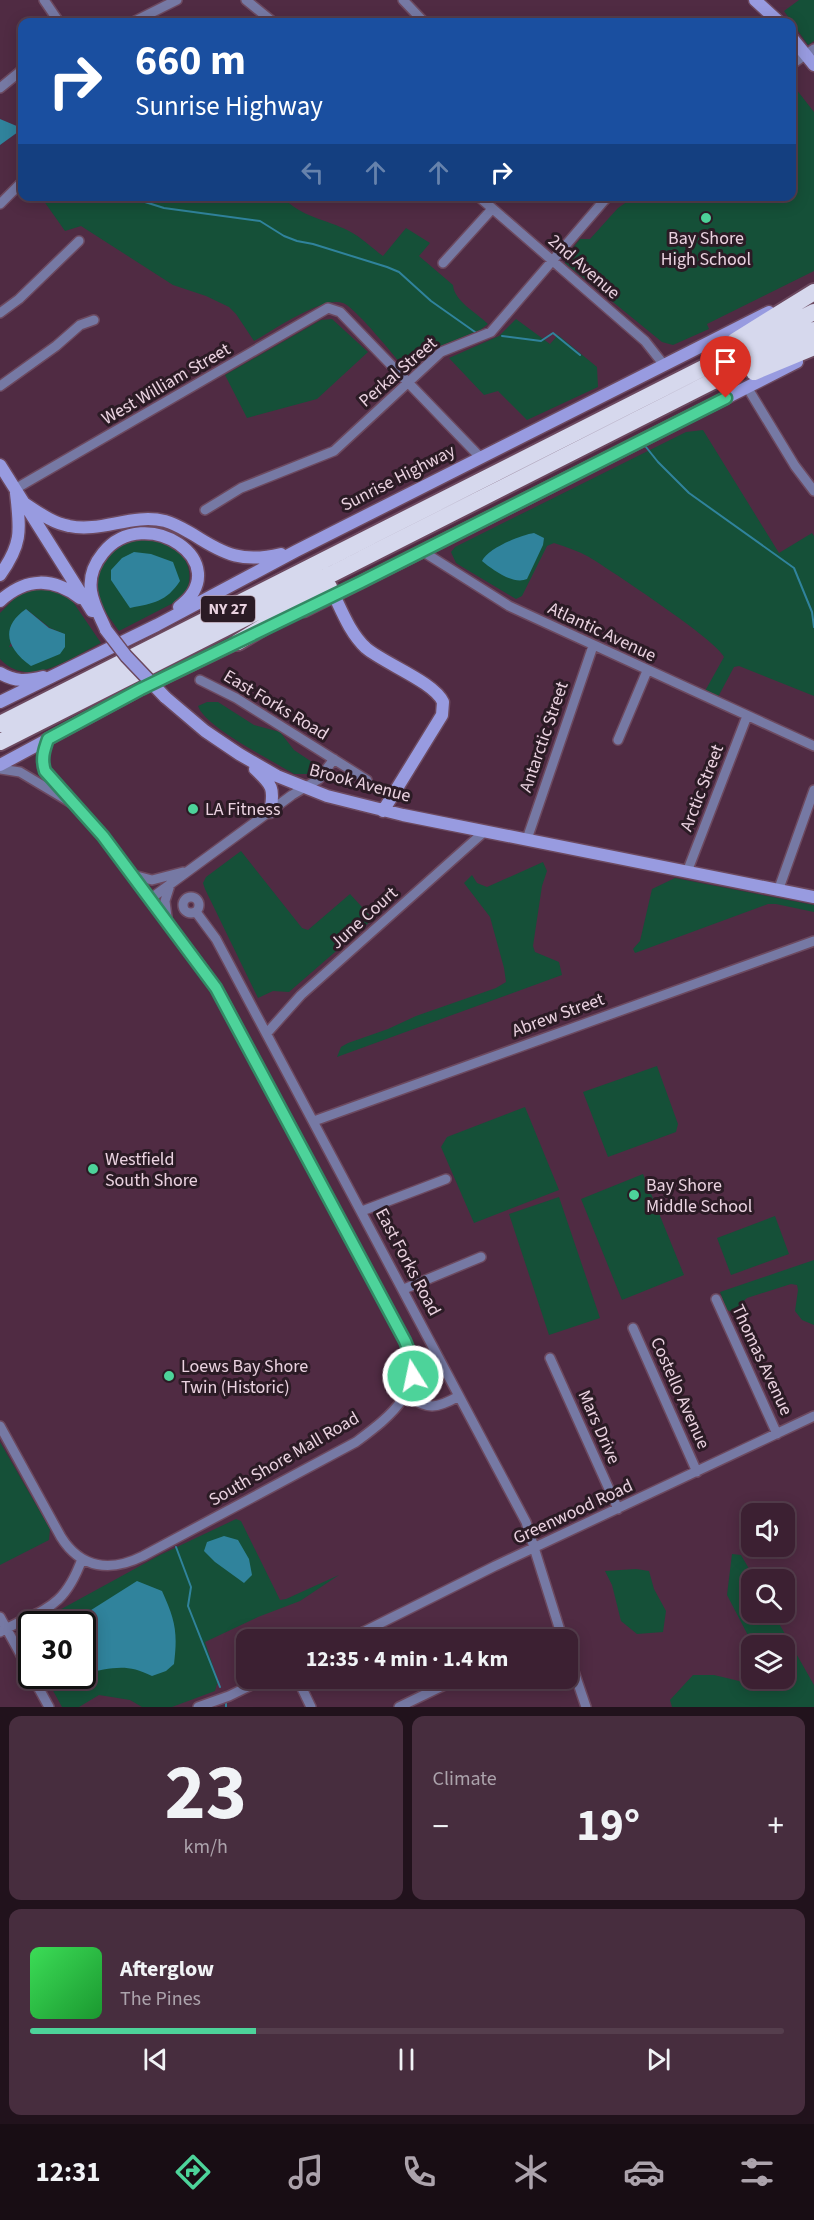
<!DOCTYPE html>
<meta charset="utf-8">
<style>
body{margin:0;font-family:"Source Sans 3",sans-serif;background:#472d3e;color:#f1f3f6;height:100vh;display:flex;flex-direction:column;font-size:22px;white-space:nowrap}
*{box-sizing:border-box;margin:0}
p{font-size:20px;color:#aca3ac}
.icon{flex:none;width:33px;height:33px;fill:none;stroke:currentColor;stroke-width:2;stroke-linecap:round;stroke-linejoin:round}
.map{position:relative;height:1707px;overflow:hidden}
.panel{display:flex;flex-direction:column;gap:9px;padding:9px;background:#21121c;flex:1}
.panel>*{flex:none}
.banner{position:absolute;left:18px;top:18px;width:778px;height:183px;border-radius:12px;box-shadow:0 3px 15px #0003,0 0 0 2px #553e4d;background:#1a4fa0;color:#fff;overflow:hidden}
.buttons{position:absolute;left:741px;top:1503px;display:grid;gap:12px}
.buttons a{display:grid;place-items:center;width:54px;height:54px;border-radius:12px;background:#3c2032;box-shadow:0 3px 15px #0003,0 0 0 2px #553e4d;font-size:30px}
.speed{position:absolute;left:18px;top:1611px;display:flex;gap:12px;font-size:30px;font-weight:700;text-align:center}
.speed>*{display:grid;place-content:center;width:78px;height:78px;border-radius:50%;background:#3c2032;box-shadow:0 3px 15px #0003,0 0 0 2px #553e4d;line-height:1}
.speed .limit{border:3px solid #111;border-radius:9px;background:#fff;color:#111}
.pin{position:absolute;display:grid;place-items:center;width:51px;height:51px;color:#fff;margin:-62px -26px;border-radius:50% 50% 50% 0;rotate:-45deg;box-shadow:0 0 6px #0007}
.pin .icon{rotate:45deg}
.me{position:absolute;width:66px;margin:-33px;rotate:350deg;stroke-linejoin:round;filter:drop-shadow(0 0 4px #0008)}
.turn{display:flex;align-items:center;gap:21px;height:126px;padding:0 18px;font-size:27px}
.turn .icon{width:78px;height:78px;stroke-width:2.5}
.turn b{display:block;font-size:42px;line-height:51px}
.lanes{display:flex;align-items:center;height:57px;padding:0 18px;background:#0003;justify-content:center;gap:30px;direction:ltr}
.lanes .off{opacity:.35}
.big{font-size:45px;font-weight:700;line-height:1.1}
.panel .tile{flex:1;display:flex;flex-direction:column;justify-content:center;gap:9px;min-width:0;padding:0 21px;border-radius:12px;background:#472d3e}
.panel .dial{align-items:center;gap:0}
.dial b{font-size:78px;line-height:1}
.song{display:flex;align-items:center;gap:18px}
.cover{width:72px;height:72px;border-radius:9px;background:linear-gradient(135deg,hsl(130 70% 55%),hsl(130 70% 35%))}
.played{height:6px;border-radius:3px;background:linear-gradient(90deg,#4dd39a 30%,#553e4d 30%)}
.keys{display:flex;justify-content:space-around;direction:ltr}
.heat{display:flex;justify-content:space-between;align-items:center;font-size:33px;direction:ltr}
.panel .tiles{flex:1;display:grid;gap:9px;grid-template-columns:1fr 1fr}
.tile:last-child{grid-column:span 2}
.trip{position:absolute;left:236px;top:1629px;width:342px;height:60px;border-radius:12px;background:#3c2032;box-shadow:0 3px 15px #0003,0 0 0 2px #553e4d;font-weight:700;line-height:60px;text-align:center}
.tab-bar{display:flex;height:96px;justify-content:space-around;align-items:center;background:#180d14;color:#aca3ac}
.tab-bar .icon{width:42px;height:42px}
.tab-bar .current{color:#4dd39a}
.tab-bar b{font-size:27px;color:#f1f3f6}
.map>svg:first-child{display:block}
</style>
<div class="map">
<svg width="814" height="1707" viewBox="0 0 814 1707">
<rect width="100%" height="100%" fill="#502b43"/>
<path fill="#155038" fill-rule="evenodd" d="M799,0H814V41L808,45L784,11Z
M792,88L796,89L814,112V271L707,324L709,329L673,345L662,342L565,263V258L580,239H590L618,208L634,197L792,196Z
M41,197H283C300,217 326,219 349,231C361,237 372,248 383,256L406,228L430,243L419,256L453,285C454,301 477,313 488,324L480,330L433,349L407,371C396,358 355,307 343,303C322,296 273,331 254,341L236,314L229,307L206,296L173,285L81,226L65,231Z
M332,319L368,352L317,399L247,418L225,375L321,320Z
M516,319L550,344L558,335L597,367L598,387L527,420L498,391L484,395L449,358L499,336Z
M703,430L779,553L812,533L814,536V696L739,666L734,667L718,697L705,691L724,657C718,641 610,570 589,557C578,551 566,547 554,543L547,546L522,596L516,599L464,568L456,563L451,552L455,547L686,432Z
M142,538C149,540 158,540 165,543C189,554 196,576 183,598L119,631C111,619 99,606 96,591C92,570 105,550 124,541C129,539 136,539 142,538Z
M34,589H56L71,599L101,643C70,658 29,690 0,659V613L17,596ZM26,609L50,628L64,634L9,647Z
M207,702H218L254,725L280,732L294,750L312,762L314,770L307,774H294C273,761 205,727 198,706Z
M241,851L302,928L308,930L350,894L373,919L289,992L273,991L258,998L205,889L203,883L206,877Z
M543,862L547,871L542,886L533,946L535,952L559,962L562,975L337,1057L341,1047L348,1043L388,1029L416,1016L496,988L506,982L504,968L490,917L464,883L472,875L477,883L487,887Z
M675,878L814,905V912L776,904H768L635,953L633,949L640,941L652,889Z
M657,1066L678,1124L676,1132L608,1157L583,1092Z
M525,1107L559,1190L474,1223L441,1147L447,1137Z
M643,1174L684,1275L622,1300L581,1199Z
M559,1197L600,1318L549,1335L509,1214Z
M775,1216L789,1254L731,1275L717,1238Z
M814,1260V1325L802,1320L795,1311L798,1290L797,1285L791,1284L747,1298L732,1312L727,1310L720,1292Z
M0,1442L50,1529L49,1540L0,1565Z
M236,1519L241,1521L280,1600L286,1599L339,1575L300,1601L258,1617L205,1642L218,1681L215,1691L172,1707H142L130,1700L99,1695L79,1707H62L45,1676H82V1624H34L160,1555Z
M732,1554L741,1555L755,1579L752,1580V1612L773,1613L814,1685V1707H672L670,1700L693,1675H714L760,1686L769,1679L784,1678V1646L753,1645L727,1595Z
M636,1569L649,1571L654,1589L666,1611L663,1632L637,1634L621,1621L612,1585L605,1571Z"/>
<path fill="#30839c" d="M0,119L19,127L18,132L0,145Z
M534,533L544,538L543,545L527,579C513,585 493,570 482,561C488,548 521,535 534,533Z
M134,552L151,554L173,562L180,581C166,602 154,603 130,608L111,580V570L122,558Z
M26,609L49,628L65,634V647L60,654L31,666C6,648 0,627 26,609Z
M224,1536L238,1540L249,1559L252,1575L244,1583L215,1562L204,1551L207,1542Z
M137,1581L162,1591C175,1620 178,1631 174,1664L166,1671L152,1676C125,1662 111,1669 83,1673L82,1624H69Z"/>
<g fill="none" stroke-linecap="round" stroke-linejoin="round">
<path stroke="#30839c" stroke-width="2" d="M126,196L164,208L260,221L284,236L297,241L313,244L387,267L399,272L431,301L475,332
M502,336L541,341L553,333L580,355
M646,447L658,462L689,493L794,568L812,612L814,627
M176,1547L191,1587L188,1606L220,1687
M226,1702V1707"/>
<g stroke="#6c495f" stroke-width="12">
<path id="street" d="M44,0L59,22
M246,0L273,22
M403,0L424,22
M135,21L177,0
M792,64L814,49
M0,88L22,70
M478,196L645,341L664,365
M0,204L22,182
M443,263L492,209
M0,313L19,299L79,241
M0,386L56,346L80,325L94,320
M747,387L795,466L814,491
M15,489L328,308L340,312L481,458
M205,510L241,488L334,451L441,352L491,332L608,196
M422,551L509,606L814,746
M200,680L236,698L367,780
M618,740L647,671
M0,769L20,772L70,802
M527,839L593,646
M687,872L747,716
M133,875L152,880L183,872
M778,891L814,790
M183 905a8 8 0 1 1 16 0a8 8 0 1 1-16 0Z
M150,899L292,795L319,779L334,759
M196,912L216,939L526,1522L563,1640
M167,917L165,901L170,885
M267,1033L301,995L485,831
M314,1121L814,941
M362,1211L446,1179
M404,1289L481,1257
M716,1299L777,1434
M633,1328L697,1472
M550,1358L618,1509
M406,1395C428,1410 436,1409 459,1396
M0,1426L61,1537C81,1569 111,1572 143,1556L356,1442C391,1416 428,1388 405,1341L221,995L205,971L103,836L45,771L42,759L48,739
M0,1617L32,1675
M0,1632C43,1608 63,1611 82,1559
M347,1640L495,1566L814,1416
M541,1640L560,1631
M567,1651L586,1707
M32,1676L49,1707
M297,1678L311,1707
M198,1707L229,1696L266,1678
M399,1707L459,1678"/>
</g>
<g stroke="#6c495f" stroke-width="15">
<path id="secondary" d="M755,0L779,22
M792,38L814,65
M0,465L92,611
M24,503C38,512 52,523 69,526C101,533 132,513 165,521C176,524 185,530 194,535C225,555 243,563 281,554
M0,575C23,543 20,530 16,493
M334,595C343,614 351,634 366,648C385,664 434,682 443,702L442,715L383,811
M0,601C26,577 53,577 80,598
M304,611L797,362
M106,630C101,618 93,605 91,591C89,577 94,564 103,553C145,501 238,563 179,607
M0,673C15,682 27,681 43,677
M165,697L205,731L239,754L277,776L327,796L403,815L814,897
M0,702L157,625L296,551L769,312
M0,765L141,689L245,639
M255,769C272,785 275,788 270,812"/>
</g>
<g stroke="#6c495f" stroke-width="20">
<path id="highway" d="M735,341L814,292
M754,372L814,347
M238,642L329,587
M0,724L814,312
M0,742L814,330"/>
</g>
<use href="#street" stroke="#7679a4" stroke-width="9"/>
<use href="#secondary" stroke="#989be0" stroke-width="12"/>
<use href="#highway" stroke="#d6d8ed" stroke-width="16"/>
<g stroke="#6c495f" stroke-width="15" stroke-linecap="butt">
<path id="secondary-bridge" d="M106,630L126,656L165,697"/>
</g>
<use href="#secondary-bridge" stroke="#989be0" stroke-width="12"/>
</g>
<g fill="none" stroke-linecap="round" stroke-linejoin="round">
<g stroke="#328964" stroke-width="15">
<path id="route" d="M413,1376L412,1358L405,1341L216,988L103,836L45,771C41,759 44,750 48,739L141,689L361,582L726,398"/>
</g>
<use href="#route" stroke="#4dd39a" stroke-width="10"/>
</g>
<g fill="#4dd39a" stroke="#2b1b25" stroke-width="2">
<circle cx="706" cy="218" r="6"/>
<circle cx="193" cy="809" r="6"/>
<circle cx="93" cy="1169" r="6"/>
<circle cx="634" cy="1195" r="6"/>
<circle cx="169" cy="1376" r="6"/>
</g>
<g text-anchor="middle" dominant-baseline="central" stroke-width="6" stroke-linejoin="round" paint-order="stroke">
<rect fill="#2b1b25" stroke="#b19ba8" stroke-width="1.5" x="201" y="596" width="54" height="26" rx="4.5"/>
<g font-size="16" font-weight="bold" fill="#ead2e0">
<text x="228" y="609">NY 27</text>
</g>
<g font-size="18" fill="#ead2e0" stroke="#2b1b25" text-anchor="start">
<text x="706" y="238" text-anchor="middle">Bay Shore<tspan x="706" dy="21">High School</tspan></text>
<text x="205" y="809">LA Fitness</text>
<text x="105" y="1159">Westfield<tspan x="105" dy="21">South Shore</tspan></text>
<text x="646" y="1185">Bay Shore<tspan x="646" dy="21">Middle School</tspan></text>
<text x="181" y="1366">Loews Bay Shore<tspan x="181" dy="21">Twin (Historic)</tspan></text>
</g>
<g font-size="18" fill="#ead2e0" stroke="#2b1b25">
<text transform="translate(584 267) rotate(41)">2nd Avenue</text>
<text transform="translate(398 372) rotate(-41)">Perkal Street</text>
<text transform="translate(166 384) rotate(-30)">West William Street</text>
<text transform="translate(398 478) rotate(-27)">Sunrise Highway</text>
<text transform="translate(602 632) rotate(25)">Atlantic Avenue</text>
<text transform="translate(276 705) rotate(31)">East Forks Road</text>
<text transform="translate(544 737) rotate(-71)">Antarctic Street</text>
<text transform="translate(360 783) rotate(15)">Brook Avenue</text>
<text transform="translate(702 788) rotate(-69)">Arctic Street</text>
<text transform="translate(364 918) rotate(-42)">June Court</text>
<text transform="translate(558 1015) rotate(-20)">Abrew Street</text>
<text transform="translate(408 1262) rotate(62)">East Forks Road</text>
<text transform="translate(762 1360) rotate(65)">Thomas Avenue</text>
<text transform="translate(680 1393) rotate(66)">Costello Avenue</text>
<text transform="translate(599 1427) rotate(66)">Mars Drive</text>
<text transform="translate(284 1459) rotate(-30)">South Shore Mall Road</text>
<text transform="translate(573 1512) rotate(-25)">Greenwood Road</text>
</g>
</g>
</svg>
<div class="buttons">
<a><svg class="icon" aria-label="sound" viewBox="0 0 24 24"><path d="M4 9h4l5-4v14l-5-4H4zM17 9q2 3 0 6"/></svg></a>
<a><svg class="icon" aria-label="search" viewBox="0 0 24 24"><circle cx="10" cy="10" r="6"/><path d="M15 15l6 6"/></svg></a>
<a><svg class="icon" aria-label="layers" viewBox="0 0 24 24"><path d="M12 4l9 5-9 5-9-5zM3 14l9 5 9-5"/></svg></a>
</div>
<div class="speed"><div class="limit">30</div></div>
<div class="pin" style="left:726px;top:398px;background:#d93025"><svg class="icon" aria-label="arrive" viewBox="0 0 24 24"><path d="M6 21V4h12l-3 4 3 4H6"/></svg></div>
<svg class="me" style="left:413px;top:1376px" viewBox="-20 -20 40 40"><circle r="17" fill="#4dd39a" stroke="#fff" stroke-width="3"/><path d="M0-11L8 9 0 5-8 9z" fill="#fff"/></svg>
<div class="trip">12:35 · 4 min · 1.4 km</div>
<div class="banner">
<div class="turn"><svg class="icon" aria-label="right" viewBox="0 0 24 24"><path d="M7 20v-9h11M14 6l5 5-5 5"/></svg><div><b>660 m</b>Sunrise Highway</div></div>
<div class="lanes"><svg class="icon off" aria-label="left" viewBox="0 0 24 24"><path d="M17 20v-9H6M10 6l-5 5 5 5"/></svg><svg class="icon off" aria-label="ahead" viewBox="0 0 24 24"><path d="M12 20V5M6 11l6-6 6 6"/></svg><svg class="icon off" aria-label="ahead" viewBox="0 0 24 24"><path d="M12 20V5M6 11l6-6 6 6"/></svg><svg class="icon" aria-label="right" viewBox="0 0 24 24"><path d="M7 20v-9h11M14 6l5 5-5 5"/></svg></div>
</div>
</div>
<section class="panel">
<div class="tiles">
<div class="tile dial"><b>23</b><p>km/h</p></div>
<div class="tile"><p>Climate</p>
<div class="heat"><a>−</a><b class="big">19°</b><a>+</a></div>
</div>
<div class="tile">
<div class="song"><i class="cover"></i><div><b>Afterglow</b><p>The Pines</p></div></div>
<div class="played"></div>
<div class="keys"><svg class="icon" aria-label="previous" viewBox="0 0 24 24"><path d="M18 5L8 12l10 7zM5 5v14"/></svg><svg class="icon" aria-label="pause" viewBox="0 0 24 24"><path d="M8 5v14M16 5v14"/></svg><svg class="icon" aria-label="next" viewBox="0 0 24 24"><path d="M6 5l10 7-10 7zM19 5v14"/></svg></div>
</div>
</div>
</section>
<nav class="tab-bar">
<b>12:31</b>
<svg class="icon current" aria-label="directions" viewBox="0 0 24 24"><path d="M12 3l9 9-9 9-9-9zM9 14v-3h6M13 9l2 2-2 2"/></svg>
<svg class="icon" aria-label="music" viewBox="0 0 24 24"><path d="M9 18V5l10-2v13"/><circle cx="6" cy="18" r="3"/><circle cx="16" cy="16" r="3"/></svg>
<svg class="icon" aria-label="phone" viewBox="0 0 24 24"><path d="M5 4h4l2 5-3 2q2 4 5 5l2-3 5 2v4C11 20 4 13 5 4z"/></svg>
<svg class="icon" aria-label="climate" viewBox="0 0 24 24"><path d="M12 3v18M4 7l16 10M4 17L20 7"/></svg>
<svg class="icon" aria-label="car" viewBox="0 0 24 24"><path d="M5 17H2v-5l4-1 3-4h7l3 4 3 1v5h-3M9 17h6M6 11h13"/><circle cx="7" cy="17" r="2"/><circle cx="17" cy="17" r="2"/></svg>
<svg class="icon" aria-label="filters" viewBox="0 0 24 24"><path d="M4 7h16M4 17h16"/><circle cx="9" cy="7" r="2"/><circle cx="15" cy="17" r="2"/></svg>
</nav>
